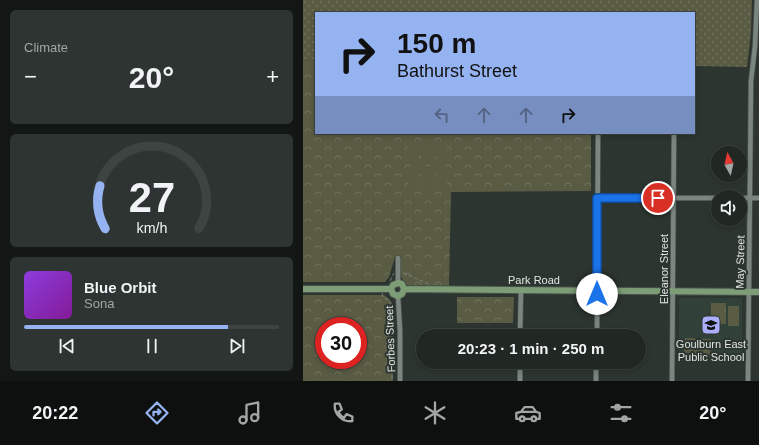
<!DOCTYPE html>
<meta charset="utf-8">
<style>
body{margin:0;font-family:Helvetica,sans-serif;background:#2d3431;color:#f1f3f6;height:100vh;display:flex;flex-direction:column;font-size:15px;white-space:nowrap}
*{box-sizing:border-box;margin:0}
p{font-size:13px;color:#a2a6a6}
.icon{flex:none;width:22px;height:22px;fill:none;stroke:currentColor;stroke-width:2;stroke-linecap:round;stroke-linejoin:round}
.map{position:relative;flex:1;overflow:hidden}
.panel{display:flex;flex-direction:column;gap:10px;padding:10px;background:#121614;width:303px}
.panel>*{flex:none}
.guide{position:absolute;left:12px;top:12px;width:380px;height:122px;border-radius:0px;box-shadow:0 2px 6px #0003,0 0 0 1px #3e4441;background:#95b2f1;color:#111;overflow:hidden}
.needle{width:26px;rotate:352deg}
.tools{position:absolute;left:408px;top:146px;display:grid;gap:8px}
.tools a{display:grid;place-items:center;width:36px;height:36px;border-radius:50%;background:#212824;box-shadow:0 2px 6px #0003,0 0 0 1px #3e4441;font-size:20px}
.speed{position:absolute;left:12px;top:317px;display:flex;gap:8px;font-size:20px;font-weight:700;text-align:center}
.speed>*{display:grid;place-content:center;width:52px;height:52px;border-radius:50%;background:#212824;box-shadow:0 2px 6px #0003,0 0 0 1px #3e4441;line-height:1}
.speed .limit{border:6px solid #d22;background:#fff;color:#111}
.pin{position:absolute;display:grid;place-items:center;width:34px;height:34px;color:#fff;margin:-17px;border:2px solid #fff;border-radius:50%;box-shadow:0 1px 4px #0007}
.me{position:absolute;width:44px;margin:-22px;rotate:0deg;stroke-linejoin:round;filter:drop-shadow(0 0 3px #0008)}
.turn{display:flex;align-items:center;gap:14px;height:84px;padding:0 16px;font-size:18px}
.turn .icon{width:52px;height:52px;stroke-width:2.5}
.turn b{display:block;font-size:28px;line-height:34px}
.lanes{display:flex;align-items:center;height:38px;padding:0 16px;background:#0003;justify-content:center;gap:20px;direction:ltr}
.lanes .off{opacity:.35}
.big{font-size:30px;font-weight:700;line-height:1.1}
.panel .tile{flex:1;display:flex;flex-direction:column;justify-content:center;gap:6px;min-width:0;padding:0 14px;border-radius:6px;background:#2d3431}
.panel .dial{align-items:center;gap:0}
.dial svg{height:104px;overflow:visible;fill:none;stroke:#3e4441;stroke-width:7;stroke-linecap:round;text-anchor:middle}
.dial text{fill:#f1f3f6;stroke:none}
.song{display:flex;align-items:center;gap:12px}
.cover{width:48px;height:48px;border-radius:6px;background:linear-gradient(135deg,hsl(270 70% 55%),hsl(290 70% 35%))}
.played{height:4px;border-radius:2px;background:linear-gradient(90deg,#95b2f1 80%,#3e4441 80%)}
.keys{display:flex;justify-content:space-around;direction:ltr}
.heat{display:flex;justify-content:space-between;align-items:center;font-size:22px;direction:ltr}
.trip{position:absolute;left:113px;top:329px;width:230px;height:40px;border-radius:20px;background:#212824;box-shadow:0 2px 6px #0003,0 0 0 1px #3e4441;font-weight:700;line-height:40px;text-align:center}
.tabs{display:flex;height:64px;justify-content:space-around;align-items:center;background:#0d100e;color:#a2a6a6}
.tabs .icon{width:28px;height:28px}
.tabs .active{color:#95b2f1}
.tabs b{font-size:18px;color:#f1f3f6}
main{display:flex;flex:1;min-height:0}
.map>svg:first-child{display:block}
</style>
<main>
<section class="panel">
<div class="tile"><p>Climate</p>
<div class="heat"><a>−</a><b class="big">20°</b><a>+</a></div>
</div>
<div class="tile dial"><svg viewBox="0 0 100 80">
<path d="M14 69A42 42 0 1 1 86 69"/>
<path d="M14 69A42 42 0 0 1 10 36" stroke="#95b2f1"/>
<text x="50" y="56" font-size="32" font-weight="700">27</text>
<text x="50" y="72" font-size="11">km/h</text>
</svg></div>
<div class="tile">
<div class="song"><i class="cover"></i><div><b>Blue Orbit</b><p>Sona</p></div></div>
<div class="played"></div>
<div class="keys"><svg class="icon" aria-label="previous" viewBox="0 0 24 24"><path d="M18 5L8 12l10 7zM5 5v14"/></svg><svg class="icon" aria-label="pause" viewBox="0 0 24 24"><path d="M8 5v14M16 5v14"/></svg><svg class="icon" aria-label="next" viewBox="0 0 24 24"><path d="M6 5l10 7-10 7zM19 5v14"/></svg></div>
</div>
</section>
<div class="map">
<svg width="456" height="381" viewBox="0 0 456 381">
<defs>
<pattern id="grass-dots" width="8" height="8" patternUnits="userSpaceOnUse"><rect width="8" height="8" fill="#595b43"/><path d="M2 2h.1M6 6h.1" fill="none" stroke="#70725e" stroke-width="1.8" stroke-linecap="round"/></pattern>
<pattern id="park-crowns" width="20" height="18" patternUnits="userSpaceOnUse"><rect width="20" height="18" fill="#595b43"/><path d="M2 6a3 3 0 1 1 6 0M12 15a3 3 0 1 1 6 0" fill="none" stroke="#70725e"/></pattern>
</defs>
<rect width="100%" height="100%" fill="#2c3530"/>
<path fill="#314139" d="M376,298H439V361H376Z"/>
<path fill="url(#grass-dots)" d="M0,0H449L448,31L444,67L391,66V13H13V61L0,60Z"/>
<path fill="url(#park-crowns)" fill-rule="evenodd" d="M0,60L13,61V133H288V191L148,192L146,286H105C95,279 98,267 96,257H92L86,277L82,282H0Z
M0,295H81C86,298 89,302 90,308V381H0ZM21,326H55V360H21Z
M154,297H211L210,323H154Z
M408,303H423V324H415L408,321Z"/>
<path fill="#595b43" d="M105,143H116V164H105Z
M118,143L129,144V164H118Z
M133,144H144V164H133Z
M105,166H116V186H105Z
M118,166H129V186H118Z
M133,166H144V186H133Z
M425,306H436V326H425Z
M382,338L408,339L407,355L381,354Z"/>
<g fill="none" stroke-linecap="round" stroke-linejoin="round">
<g stroke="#4a514c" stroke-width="6">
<path id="street" d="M294,198H415
M437,198H456
M95,258V283
M95,296L97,331V381
M217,336L218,290
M294,336L295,133
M217,381V362
M293,381V362
M369,381L371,133
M445,381L448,81L452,46L454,0"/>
</g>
<g stroke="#4a514c" stroke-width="8">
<path id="secondary" d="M0,289H88
M88,289L90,294L95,296L99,294L101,289
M88,289L90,285L95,283L99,284L101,289
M101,289L456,292"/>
</g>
<path stroke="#79817c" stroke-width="1" stroke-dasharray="4 2" stroke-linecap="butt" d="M100,273L126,284
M87,281L91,273
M79,293L80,297L85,300L88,303L89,309L90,335L84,342V348L89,357V381"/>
<use href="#street" stroke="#7b8680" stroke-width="4.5"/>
<use href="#secondary" stroke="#7d9d76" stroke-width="6"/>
</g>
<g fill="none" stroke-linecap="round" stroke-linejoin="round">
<g stroke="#114b97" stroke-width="10">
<path id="route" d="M294,294V198H355"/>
</g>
<use href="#route" stroke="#1a73e8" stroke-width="7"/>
</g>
<defs>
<g id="school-square" transform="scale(1)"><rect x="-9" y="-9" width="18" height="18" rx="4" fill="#abaffb" stroke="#2c3530"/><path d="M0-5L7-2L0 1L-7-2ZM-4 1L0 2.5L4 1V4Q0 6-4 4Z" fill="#111"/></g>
</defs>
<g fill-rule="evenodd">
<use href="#school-square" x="408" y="325"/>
</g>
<g text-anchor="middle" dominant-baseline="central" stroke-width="4" stroke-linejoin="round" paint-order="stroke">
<g font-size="11" fill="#dfe4e1" stroke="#2c3530">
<text transform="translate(437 262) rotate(-89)">May Street</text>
<text transform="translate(361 269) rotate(-90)">Eleanor Street</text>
<text x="231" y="280">Park Road</text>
<text transform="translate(87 339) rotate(-92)">Forbes Street</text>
</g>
<g font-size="11" fill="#dfe4e1" stroke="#2c3530">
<text x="408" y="344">Goulburn East<tspan x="408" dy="13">Public School</tspan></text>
</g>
</g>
</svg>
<div class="tools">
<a><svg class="needle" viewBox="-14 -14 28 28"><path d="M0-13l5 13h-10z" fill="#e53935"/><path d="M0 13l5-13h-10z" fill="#a2a6a6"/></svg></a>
<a><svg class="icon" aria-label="sound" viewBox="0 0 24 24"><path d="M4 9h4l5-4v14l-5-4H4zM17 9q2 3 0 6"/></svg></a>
</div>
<div class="speed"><div class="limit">30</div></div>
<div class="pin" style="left:355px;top:198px;background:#d93025"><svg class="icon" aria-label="arrive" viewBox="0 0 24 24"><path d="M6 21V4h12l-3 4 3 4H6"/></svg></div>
<svg class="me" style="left:294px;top:294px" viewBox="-20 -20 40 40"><circle r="19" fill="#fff"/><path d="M0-13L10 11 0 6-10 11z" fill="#1a73e8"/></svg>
<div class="trip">20:23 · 1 min · 250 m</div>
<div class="guide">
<div class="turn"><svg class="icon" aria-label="right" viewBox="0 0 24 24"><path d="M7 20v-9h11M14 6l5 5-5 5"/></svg><div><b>150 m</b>Bathurst Street</div></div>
<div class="lanes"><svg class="icon off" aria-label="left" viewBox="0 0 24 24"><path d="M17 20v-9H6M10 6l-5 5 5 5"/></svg><svg class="icon off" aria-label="ahead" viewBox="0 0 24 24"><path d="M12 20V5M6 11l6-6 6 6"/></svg><svg class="icon off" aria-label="ahead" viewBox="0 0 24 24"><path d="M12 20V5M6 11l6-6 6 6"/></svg><svg class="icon" aria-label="right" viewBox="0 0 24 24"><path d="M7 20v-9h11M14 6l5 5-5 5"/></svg></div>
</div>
</div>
</main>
<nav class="tabs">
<b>20:22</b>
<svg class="icon active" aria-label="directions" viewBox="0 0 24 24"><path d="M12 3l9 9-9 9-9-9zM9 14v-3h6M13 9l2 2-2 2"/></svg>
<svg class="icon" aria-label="music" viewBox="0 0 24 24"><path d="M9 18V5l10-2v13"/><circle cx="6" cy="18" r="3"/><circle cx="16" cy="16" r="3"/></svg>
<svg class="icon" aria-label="phone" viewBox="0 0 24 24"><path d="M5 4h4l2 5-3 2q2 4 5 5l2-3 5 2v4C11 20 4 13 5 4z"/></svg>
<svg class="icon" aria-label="climate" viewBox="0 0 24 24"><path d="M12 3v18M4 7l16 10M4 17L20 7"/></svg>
<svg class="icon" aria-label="car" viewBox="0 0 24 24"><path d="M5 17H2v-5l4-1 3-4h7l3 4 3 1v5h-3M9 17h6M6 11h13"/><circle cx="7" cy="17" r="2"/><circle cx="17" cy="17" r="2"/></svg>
<svg class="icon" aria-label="filters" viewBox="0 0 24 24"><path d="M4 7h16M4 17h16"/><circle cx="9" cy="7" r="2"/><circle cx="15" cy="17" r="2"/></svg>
<b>20°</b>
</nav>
